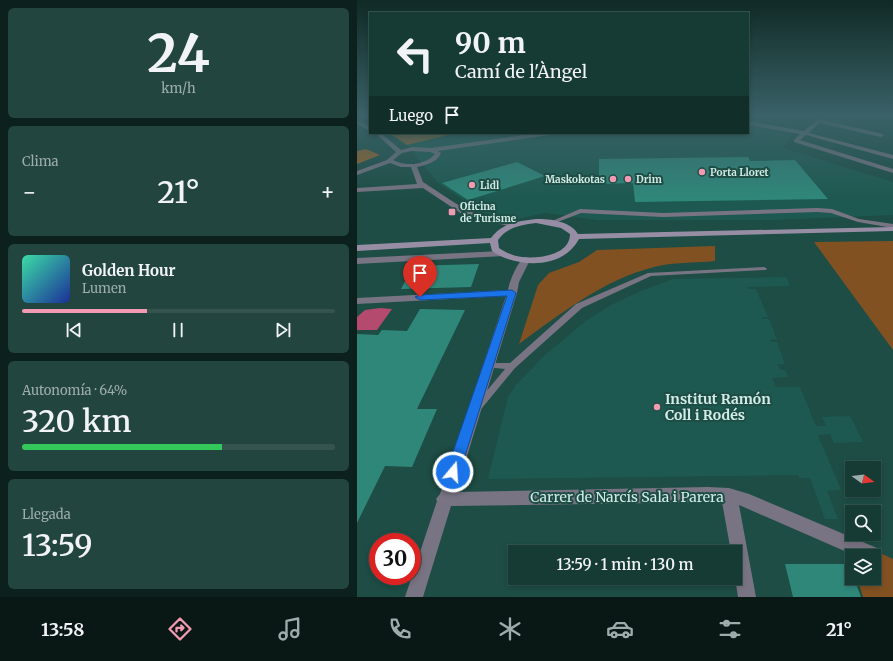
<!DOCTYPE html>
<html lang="es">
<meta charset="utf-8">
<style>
body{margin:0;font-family:Merriweather,serif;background:#234540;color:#f1f3f6;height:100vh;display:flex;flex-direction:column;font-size:15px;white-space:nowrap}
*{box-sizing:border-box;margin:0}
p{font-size:13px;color:#9eadac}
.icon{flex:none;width:22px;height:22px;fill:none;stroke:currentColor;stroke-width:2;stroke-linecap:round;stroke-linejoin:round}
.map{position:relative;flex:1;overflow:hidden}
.sheet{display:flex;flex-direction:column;gap:8px;padding:8px;background:#0c201d;width:357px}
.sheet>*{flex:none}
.guide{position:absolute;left:12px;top:12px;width:380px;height:122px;border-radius:0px;box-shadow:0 2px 6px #0003,0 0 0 1px #35544f;background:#163a34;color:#f1f3f6;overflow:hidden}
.needle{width:26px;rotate:105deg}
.fabs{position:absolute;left:488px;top:461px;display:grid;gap:8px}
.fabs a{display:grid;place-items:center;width:36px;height:36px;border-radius:0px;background:#163a34;box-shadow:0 2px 6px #0003,0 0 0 1px #35544f;font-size:20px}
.speed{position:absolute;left:12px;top:533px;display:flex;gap:8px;font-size:20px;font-weight:700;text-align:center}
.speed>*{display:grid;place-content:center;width:52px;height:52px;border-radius:50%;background:#163a34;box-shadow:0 2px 6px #0003,0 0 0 1px #35544f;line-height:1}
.speed .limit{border:6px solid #d22;background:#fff;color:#111}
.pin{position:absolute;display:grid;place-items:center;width:34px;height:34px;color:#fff;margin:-41px -17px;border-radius:50% 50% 50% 0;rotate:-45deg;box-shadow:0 0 4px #0007}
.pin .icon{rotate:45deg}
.me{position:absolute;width:44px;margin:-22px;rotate:18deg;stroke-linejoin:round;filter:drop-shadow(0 0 3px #0008)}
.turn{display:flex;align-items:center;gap:14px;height:84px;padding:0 20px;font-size:18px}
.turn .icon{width:52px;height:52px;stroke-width:2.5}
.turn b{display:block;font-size:28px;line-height:34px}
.then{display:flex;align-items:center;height:38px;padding:0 20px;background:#0003;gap:8px;font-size:15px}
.big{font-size:30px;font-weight:600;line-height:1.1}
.sheet .card{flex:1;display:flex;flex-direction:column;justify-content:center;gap:6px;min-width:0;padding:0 14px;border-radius:6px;background:#234540}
.sheet .dial{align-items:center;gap:0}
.dial b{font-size:52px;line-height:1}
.song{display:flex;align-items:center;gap:12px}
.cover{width:48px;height:48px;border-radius:6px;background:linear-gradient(135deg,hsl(160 70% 55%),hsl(230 70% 35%))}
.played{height:4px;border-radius:2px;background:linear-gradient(90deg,#f19ab2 40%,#35544f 40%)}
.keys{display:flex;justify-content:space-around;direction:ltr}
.heat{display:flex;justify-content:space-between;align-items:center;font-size:22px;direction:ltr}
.charge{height:6px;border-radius:3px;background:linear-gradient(90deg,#34c759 64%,#35544f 0)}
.trip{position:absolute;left:151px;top:545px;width:234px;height:40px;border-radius:0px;background:#163a34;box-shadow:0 2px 6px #0003,0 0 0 1px #35544f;font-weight:600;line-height:40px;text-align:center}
.tab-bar{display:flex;height:64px;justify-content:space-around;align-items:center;background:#091715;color:#9eadac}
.tab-bar .icon{width:28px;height:28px}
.tab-bar .on{color:#f19ab2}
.tab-bar b{font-size:18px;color:#f1f3f6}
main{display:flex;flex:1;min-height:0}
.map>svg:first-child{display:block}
</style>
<main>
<section class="sheet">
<div class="card dial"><b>24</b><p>km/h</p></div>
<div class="card"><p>Clima</p>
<div class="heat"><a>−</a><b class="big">21°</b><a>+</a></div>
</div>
<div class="card">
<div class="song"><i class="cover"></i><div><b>Golden Hour</b><p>Lumen</p></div></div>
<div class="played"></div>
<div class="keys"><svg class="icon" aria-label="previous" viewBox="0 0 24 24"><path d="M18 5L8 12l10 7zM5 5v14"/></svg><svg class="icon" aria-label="pause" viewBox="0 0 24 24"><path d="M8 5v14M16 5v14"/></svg><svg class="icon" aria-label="next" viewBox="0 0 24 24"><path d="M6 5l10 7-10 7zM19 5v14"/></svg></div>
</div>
<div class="card"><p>Autonomía · 64%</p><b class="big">320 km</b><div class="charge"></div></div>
<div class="card"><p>Llegada</p><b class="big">13:59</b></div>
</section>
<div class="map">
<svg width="536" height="597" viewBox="0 0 536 597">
<rect width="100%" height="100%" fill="#1d4d45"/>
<path fill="#1d5950" d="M391,126L437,133L426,148L536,182V215L415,220H240L188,213L155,220L123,212L80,182L50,145L100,133H391Z
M429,277L433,286L390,287L391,289H399L411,317H405V319H412L420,339L413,340L414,342H420L428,364H420L423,370H428L431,377L415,378L419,387H443L459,426H469L465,417L493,416L506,442L477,443L473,434L461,435L484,490L470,491L481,519H468L453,478H442L441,475L131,479L151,397L159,385L188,355L230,320L256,304L284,291L316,279Z"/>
<path fill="#815122" d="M536,241V350L457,242Z
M358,246V261C340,263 314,262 297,267C246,280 203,314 162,344L181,285L192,273L222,262L240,250Z
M484,535L536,559V597H506L500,578H517V556H495V565Z"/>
<path fill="#a46423" d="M32,133H100L50,145Z
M9,149L23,155L0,164V151Z"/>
<path fill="#b44a6d" d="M23,308L35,309L20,330H0V317L8,310Z"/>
<path fill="#2f877a" d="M391,157L393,161L438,160L471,199L278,202L276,183L242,184V159Z
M160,162L188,176L111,200L85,183Z
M122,264L114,287L44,289L56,266Z
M63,309L108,310L60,409H80L55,467L28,466L0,523V334L21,335L25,330L50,331Z
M428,564H492L495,572V578H497L504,597H436Z"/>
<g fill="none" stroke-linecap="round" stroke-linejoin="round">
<path fill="#797483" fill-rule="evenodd" d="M460,208L475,209L502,219L536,224V228L501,222L474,213L460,212L306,217L224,213L198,223L196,224L193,222L223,209L306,213Z
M407,267L409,268L410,269L409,270L294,276L225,308L158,368L125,408L122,409L119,408L117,406L148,369L128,367L127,365L128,363H153L219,304L291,273Z"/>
<path fill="#797483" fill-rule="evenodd" d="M461,119L526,134L527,135L524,137L462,123L452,133L536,155V159L449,135L443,140L536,169V173L437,142V140L443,134L391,125V121L447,131Z
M0,120L13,127V131L0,124Z
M18,133H24L44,150L55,147L74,148L181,133H196L193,135L81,151L84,153C81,162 69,165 60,167L66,182L98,203L114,212L159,223L160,225L156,227L108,216L66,188L0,192V188L60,184L54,167H44L33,163L0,175V171L30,160L39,152ZM55,151L73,152L78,154C69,165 48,167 36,160L45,153Z
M144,251L147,252L148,254L147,256L0,264V258Z
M169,257L173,260L162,282L160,293L99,492L351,487L372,488L392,494L520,548L522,554L520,560L517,561V556H499L382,505L399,597H381L378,578V552H374L365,502L94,506L66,597H48L80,501L79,499L83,494L149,296L0,304V298L151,290C152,283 161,259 169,257Z"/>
<path fill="#978ea6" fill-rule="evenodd" d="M179,219C194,219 213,221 221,234L536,227V231L222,239C206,270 159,268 135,251L133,243L0,251V245L134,238C145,223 162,221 179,219ZM179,223L204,228L213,234C213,255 182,259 165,257C157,256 149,253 142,248L141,240C150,227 164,225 179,223Z"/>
</g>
<linearGradient id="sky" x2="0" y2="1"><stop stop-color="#102a26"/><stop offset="0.58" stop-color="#3a6268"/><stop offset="1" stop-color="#3a6268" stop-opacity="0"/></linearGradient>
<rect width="536" height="199" fill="url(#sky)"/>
<path fill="#1a73e8" stroke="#114b97" d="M155,290L159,293L103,472L101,476L96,478L91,476L89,472L150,296L63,300L58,297L63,295Z"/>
<g fill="#f19ab2" stroke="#1d4d45" stroke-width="1.5">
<circle cx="345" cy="172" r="4"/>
<circle cx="256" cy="179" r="4"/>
<circle cx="271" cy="179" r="4"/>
<circle cx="115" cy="185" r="4"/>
<rect x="91" y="208" width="8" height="8" rx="2"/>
<circle cx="300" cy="407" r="4"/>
</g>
<g text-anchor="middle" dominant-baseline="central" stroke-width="4" stroke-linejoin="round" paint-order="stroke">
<g font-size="10" font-weight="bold" fill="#d3ece7" stroke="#1d4d45" text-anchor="start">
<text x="353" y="172">Porta Lloret</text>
<text x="248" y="179" text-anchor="end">Maskokotas</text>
<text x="279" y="179">Drim</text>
<text x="123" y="185">Lidl</text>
<text x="103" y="206">Oficina<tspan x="103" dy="12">de Turisme</tspan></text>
</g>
<g font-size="14" font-weight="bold" fill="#d3ece7" stroke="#1d4d45" text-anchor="start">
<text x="308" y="399">Institut Ramón<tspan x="308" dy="16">Coll i Rodés</tspan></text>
</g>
<g font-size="14" fill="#d3ece7" stroke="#1d4d45">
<text x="270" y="497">Carrer de Narcís Sala i Parera</text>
</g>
</g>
</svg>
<div class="fabs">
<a><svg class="needle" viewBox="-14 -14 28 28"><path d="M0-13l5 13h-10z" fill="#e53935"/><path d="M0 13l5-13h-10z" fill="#9eadac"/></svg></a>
<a><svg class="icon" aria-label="search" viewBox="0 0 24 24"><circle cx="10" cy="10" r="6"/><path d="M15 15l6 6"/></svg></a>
<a><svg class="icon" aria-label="layers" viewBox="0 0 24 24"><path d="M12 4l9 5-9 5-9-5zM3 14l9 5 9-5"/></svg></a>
</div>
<div class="speed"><div class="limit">30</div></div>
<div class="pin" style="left:63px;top:297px;background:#d93025"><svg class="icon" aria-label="arrive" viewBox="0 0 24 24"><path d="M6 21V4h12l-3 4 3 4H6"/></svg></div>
<svg class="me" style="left:96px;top:472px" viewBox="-20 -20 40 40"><circle r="17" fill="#1a73e8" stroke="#fff" stroke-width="3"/><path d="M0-11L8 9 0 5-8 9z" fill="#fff"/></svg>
<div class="trip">13:59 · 1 min · 130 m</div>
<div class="guide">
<div class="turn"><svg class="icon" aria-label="left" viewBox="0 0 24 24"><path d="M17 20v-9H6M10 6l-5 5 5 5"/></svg><div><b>90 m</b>Camí de l'Àngel</div></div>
<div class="then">Luego<svg class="icon" aria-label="arrive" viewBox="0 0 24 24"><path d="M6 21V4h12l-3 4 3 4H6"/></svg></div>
</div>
</div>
</main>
<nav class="tab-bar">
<b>13:58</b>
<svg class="icon on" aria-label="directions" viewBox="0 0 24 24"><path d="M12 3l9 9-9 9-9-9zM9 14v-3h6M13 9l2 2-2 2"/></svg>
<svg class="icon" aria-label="music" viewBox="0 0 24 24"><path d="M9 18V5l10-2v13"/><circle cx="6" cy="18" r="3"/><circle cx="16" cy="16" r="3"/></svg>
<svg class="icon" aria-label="phone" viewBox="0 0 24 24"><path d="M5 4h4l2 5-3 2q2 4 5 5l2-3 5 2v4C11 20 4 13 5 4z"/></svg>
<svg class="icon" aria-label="climate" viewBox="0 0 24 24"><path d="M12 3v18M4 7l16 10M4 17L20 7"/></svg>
<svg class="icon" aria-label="car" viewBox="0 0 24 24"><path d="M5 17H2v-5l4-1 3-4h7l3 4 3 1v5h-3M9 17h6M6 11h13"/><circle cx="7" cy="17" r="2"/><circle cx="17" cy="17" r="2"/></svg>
<svg class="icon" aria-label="filters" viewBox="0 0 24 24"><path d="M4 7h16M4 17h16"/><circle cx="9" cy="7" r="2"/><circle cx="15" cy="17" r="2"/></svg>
<b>21°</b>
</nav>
